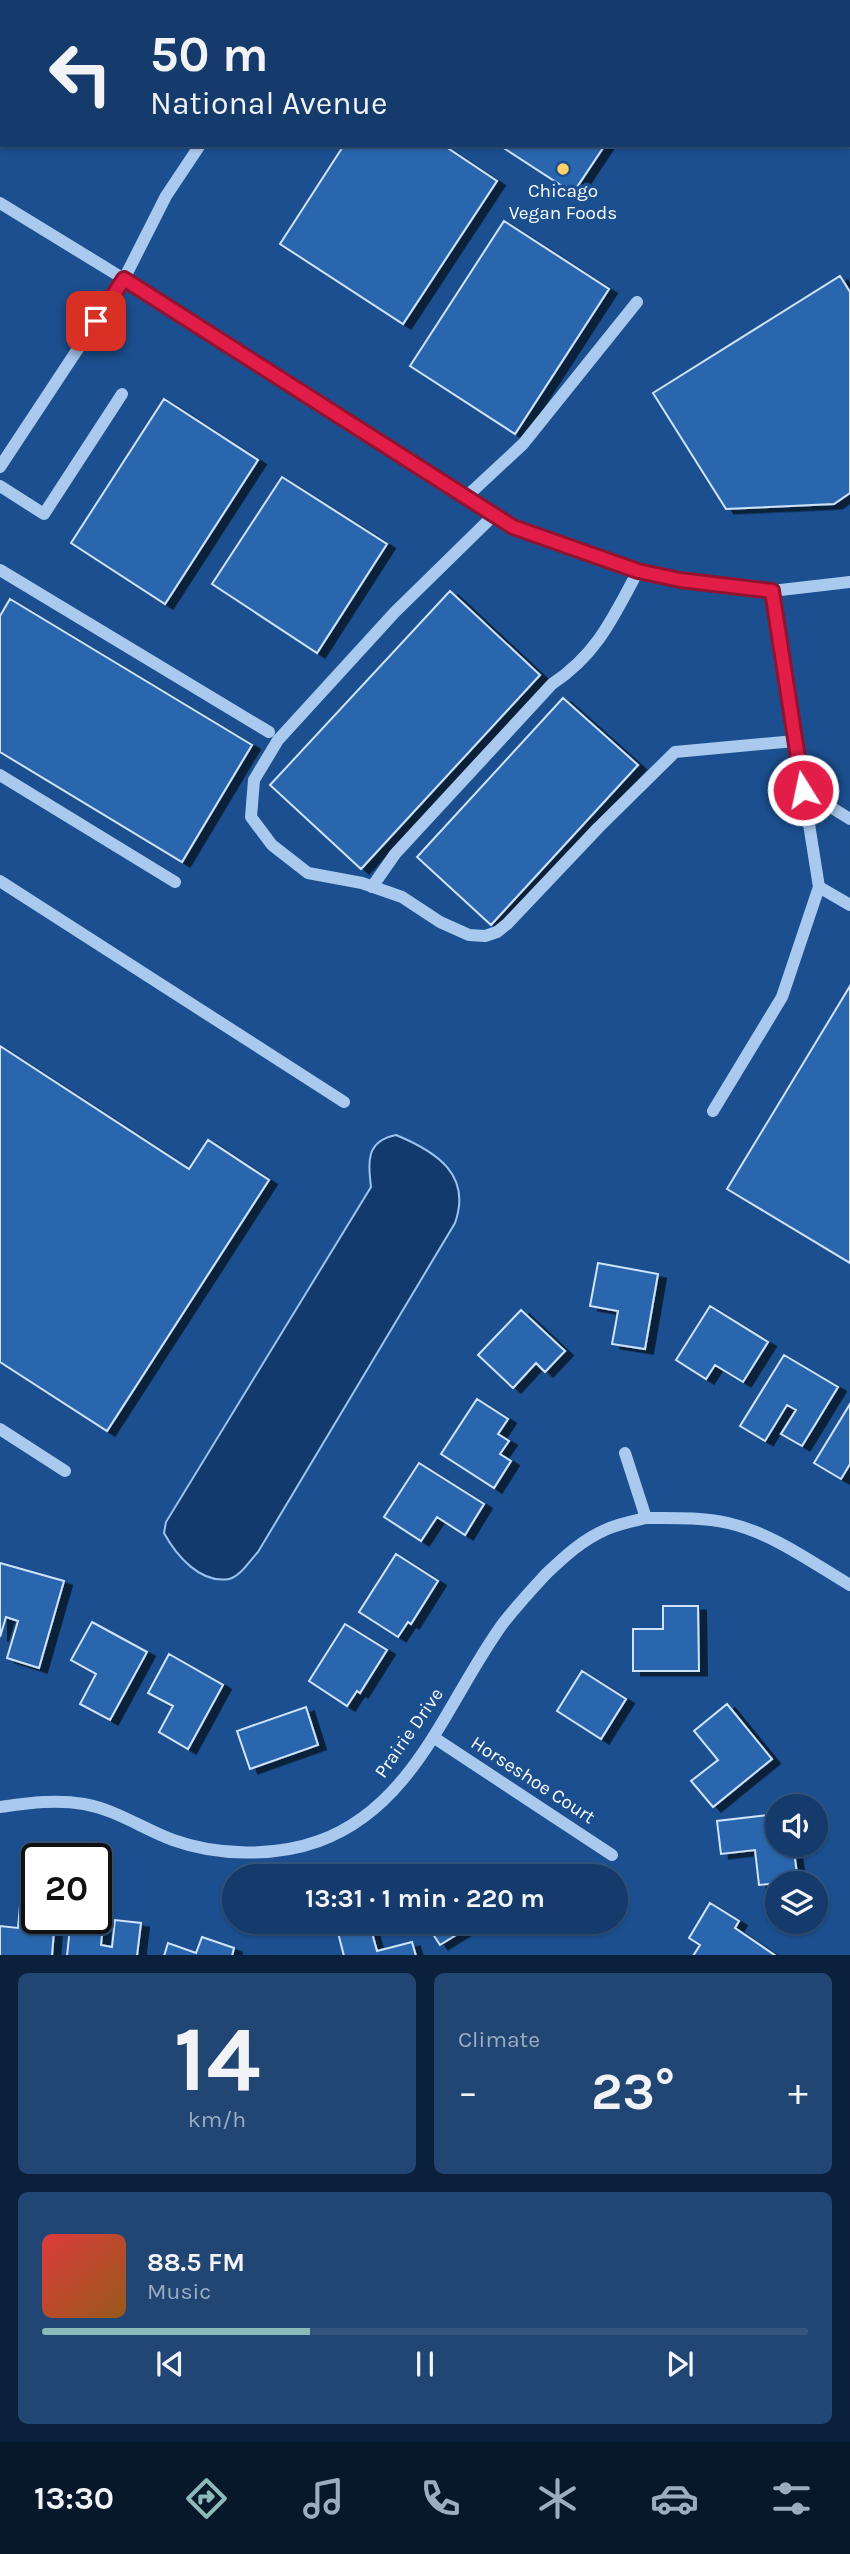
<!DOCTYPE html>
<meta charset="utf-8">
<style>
body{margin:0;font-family:Karla,sans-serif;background:#214673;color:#f1f3f6;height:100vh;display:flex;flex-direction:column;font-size:26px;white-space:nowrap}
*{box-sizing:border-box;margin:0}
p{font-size:23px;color:#9dadc1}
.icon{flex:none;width:38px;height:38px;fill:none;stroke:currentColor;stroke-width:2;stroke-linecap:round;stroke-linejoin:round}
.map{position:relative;height:1955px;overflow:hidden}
.side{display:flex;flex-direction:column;gap:18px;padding:18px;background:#0b203b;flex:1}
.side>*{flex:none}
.top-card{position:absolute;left:0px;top:0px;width:850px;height:147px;box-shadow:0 2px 5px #0004,0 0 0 2px #33557e;background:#143b6b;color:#f1f3f6;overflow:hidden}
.buttons{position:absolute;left:765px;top:1794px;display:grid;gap:14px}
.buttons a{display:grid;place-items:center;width:63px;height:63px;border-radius:50%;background:#143b6b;box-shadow:0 2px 5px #0004,0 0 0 2px #33557e;font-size:35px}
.speed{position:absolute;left:21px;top:1843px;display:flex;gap:14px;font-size:35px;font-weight:700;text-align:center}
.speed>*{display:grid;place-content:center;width:91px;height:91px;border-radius:50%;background:#143b6b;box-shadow:0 2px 5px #0004,0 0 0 2px #33557e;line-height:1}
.speed .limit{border:4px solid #111;border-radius:10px;background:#fff;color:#111}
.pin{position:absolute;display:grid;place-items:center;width:60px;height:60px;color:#fff;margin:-30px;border-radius:14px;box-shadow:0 4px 10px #0006}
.me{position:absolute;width:77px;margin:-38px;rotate:350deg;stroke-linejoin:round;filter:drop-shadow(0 0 5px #0008)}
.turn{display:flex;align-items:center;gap:24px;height:147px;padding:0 35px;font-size:32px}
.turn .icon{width:91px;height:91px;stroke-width:2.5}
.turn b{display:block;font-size:49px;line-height:60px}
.big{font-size:52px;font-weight:700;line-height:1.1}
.side .widget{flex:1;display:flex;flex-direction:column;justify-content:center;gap:10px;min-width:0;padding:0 24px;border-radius:10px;background:#214673}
.side .dial{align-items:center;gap:0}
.dial b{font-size:91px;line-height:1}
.song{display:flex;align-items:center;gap:21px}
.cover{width:84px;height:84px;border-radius:10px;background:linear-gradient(135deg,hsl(0 70% 55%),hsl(30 70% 35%))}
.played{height:7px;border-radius:4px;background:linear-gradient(90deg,#8bbbb9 35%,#33557e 35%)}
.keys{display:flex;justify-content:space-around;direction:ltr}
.heat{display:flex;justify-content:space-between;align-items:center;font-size:38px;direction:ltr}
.side .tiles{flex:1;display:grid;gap:18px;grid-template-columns:1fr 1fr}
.widget:last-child{grid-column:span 2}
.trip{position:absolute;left:222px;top:1864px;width:406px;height:70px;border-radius:35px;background:#143b6b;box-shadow:0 2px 5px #0004,0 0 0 2px #33557e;font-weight:700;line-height:70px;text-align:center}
.dock{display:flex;height:112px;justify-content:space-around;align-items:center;background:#08182b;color:#9dadc1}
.dock .icon{width:49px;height:49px}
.dock .on{color:#8bbbb9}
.dock b{font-size:32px;color:#f1f3f6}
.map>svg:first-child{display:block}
</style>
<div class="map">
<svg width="850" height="1956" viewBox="0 0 850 1956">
<defs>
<filter id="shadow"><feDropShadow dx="8" dy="4.5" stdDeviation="0" flood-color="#0009"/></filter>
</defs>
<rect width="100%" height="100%" fill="#1b4f8f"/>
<path fill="#123a6d" stroke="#9cc4f0" stroke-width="2" d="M396,1135C437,1152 472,1175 455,1223L258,1552C250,1560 241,1576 229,1579C200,1584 176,1555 164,1533L166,1522L371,1187C368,1161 366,1141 396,1135Z"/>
<path fill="#2a66ad" stroke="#cfe3fa" stroke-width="2" filter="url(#shadow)" d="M0,0L63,2H2V92Z
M111,0H190L188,2Z
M400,0H765L768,2H399Z
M344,145H443L497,181L403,324L280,244Z
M499,145H605L573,193Z
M504,221L609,289L515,434L410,366Z
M840,276L850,292V493L834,504L726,509L653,393Z
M164,399L258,460L165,604L71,543Z
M282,477L387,544L317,653L212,584Z
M450,591L540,675L361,869L270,785Z
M10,599L252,745L182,862L0,752V616Z
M563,698L638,765L491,925L417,857Z
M850,986V1263L727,1189Z
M0,1046L189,1169L208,1140L269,1180L107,1431L0,1362Z
M598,1263L658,1274L645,1349L612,1344L618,1311L590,1306Z
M710,1306L768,1342L743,1382L715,1365L706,1379L676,1360Z
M521,1310L565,1351L545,1372L536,1363L513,1388L478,1355Z
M784,1355L838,1387L802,1446L781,1434L796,1410L787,1405L765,1441L740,1426Z
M477,1399L508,1419L498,1434L509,1441L500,1454L511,1461L494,1488L441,1454Z
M850,1404V1464L841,1479L814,1463Z
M419,1463L484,1504L465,1535L437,1517L421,1541L384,1517Z
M396,1554L438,1581L411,1624L408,1622L398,1637L359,1612Z
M0,1563L64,1581L39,1668L7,1658L18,1621L6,1617L0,1637Z
M663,1606H698L699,1671H633V1629H663Z
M92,1622L147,1652L110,1720L80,1704L96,1674L71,1660Z
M345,1624L387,1650L360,1693L357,1691L347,1706L309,1681Z
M169,1654L223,1685L188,1749L159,1732L173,1706L148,1693Z
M582,1671L626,1699L601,1739L557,1711Z
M727,1704L772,1759L713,1807L691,1781L718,1760L694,1731Z
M306,1707L318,1745L250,1769L237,1731Z
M777,1814V1844H793L798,1881L759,1885L755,1850L721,1854L717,1821Z
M21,1894L37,1896V1918H55L52,1956H0V1926L18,1928Z
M96,1903L105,1904L101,1945L112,1947L115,1920L141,1923L137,1956H67L71,1918H96Z
M710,1903L739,1921L735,1928L776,1956H693L700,1945L689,1938Z
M364,1922H369L377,1951L412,1942L416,1956H344L337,1929Z
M425,1922H477L440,1945Z
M202,1937L234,1948L232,1956H164L168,1943L196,1953Z"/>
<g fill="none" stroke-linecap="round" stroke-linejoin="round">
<path stroke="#a9c9ee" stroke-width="12" d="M100,0L103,2
M294,2L295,0
M0,203L124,279L465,498L527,533L638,571L680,580L772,591L850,582
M0,467L124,279L166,196L200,145
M0,486L44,514L122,394
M465,498L523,444L637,302
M494,515L395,612L278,740L254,780L251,817L272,845L308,873L362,883L402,897L440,922L469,935L485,936L497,932L507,924L598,828L675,752L795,741
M0,570L269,732
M0,775L175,882
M803,790L850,819
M0,881L344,1102
M372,887L395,854L552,684C597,654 613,618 638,571
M819,887L850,905
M713,1111L782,997L819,887L772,591
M0,1429L65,1471
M646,1518C673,1518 702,1517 728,1523C772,1533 811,1562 850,1585
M433,1737L612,1855
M0,1807C29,1803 55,1799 84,1804C117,1810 143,1829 173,1840C217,1856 275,1857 319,1841C416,1806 448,1698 504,1622C517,1606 532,1589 546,1574C564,1557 582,1540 605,1530C617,1524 633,1521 646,1518L625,1453"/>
</g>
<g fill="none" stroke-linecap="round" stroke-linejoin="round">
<g stroke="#92132f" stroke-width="18">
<path id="route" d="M96,321L124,279L513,527L638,571L680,580L772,591L803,790"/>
</g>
<use href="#route" stroke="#e11d48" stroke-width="12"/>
</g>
<circle fill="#ffd166" stroke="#1b4f8f" stroke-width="2.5" cx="563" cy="169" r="7"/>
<g text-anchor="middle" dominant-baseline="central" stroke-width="7" stroke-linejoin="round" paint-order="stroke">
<g font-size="19" fill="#fff" stroke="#1b4f8f">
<text x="563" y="191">Chicago<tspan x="563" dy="22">Vegan Foods</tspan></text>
</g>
<g font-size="19" fill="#fff" stroke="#1b4f8f">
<text transform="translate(409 1733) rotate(-55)">Prairie Drive</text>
<text transform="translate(533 1780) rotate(33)">Horseshoe Court</text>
</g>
</g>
</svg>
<div class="buttons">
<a><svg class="icon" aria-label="sound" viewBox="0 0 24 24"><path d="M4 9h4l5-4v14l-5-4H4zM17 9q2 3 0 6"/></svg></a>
<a><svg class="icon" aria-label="layers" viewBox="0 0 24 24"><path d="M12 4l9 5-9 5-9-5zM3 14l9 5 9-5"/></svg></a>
</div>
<div class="speed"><div class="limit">20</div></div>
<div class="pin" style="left:96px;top:321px;background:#d93025"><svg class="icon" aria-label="arrive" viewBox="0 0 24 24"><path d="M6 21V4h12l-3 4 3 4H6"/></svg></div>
<svg class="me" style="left:803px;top:790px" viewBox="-20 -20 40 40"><circle r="17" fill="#e11d48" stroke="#fff" stroke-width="3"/><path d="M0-11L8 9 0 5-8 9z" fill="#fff"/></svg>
<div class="trip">13:31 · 1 min · 220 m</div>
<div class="top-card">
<div class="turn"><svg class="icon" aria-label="left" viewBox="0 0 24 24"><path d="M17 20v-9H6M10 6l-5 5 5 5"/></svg><div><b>50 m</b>National Avenue</div></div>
</div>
</div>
<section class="side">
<div class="tiles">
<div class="widget dial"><b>14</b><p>km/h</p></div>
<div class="widget"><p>Climate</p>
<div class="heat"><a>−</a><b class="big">23°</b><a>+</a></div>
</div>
<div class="widget">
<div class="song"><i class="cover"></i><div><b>88.5 FM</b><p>Music</p></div></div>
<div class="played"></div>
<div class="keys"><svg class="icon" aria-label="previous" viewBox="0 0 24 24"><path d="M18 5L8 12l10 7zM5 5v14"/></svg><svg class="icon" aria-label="pause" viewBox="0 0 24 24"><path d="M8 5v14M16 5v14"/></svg><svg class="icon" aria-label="next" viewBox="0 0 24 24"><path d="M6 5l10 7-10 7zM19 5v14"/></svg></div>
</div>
</div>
</section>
<nav class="dock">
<b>13:30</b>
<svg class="icon on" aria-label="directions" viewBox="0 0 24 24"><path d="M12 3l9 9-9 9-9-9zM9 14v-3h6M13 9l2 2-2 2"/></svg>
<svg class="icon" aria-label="music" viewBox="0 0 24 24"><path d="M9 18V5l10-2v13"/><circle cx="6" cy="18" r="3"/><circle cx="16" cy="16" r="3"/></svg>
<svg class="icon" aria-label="phone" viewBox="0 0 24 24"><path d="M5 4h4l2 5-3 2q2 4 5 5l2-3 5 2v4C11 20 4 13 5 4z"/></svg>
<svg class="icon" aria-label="climate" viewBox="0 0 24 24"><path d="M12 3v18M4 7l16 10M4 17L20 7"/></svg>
<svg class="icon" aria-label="car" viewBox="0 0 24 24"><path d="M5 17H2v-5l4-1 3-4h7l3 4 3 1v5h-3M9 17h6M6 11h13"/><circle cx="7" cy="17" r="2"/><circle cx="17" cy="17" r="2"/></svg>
<svg class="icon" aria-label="filters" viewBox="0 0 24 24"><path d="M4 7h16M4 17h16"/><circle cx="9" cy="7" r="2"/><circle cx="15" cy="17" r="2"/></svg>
</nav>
